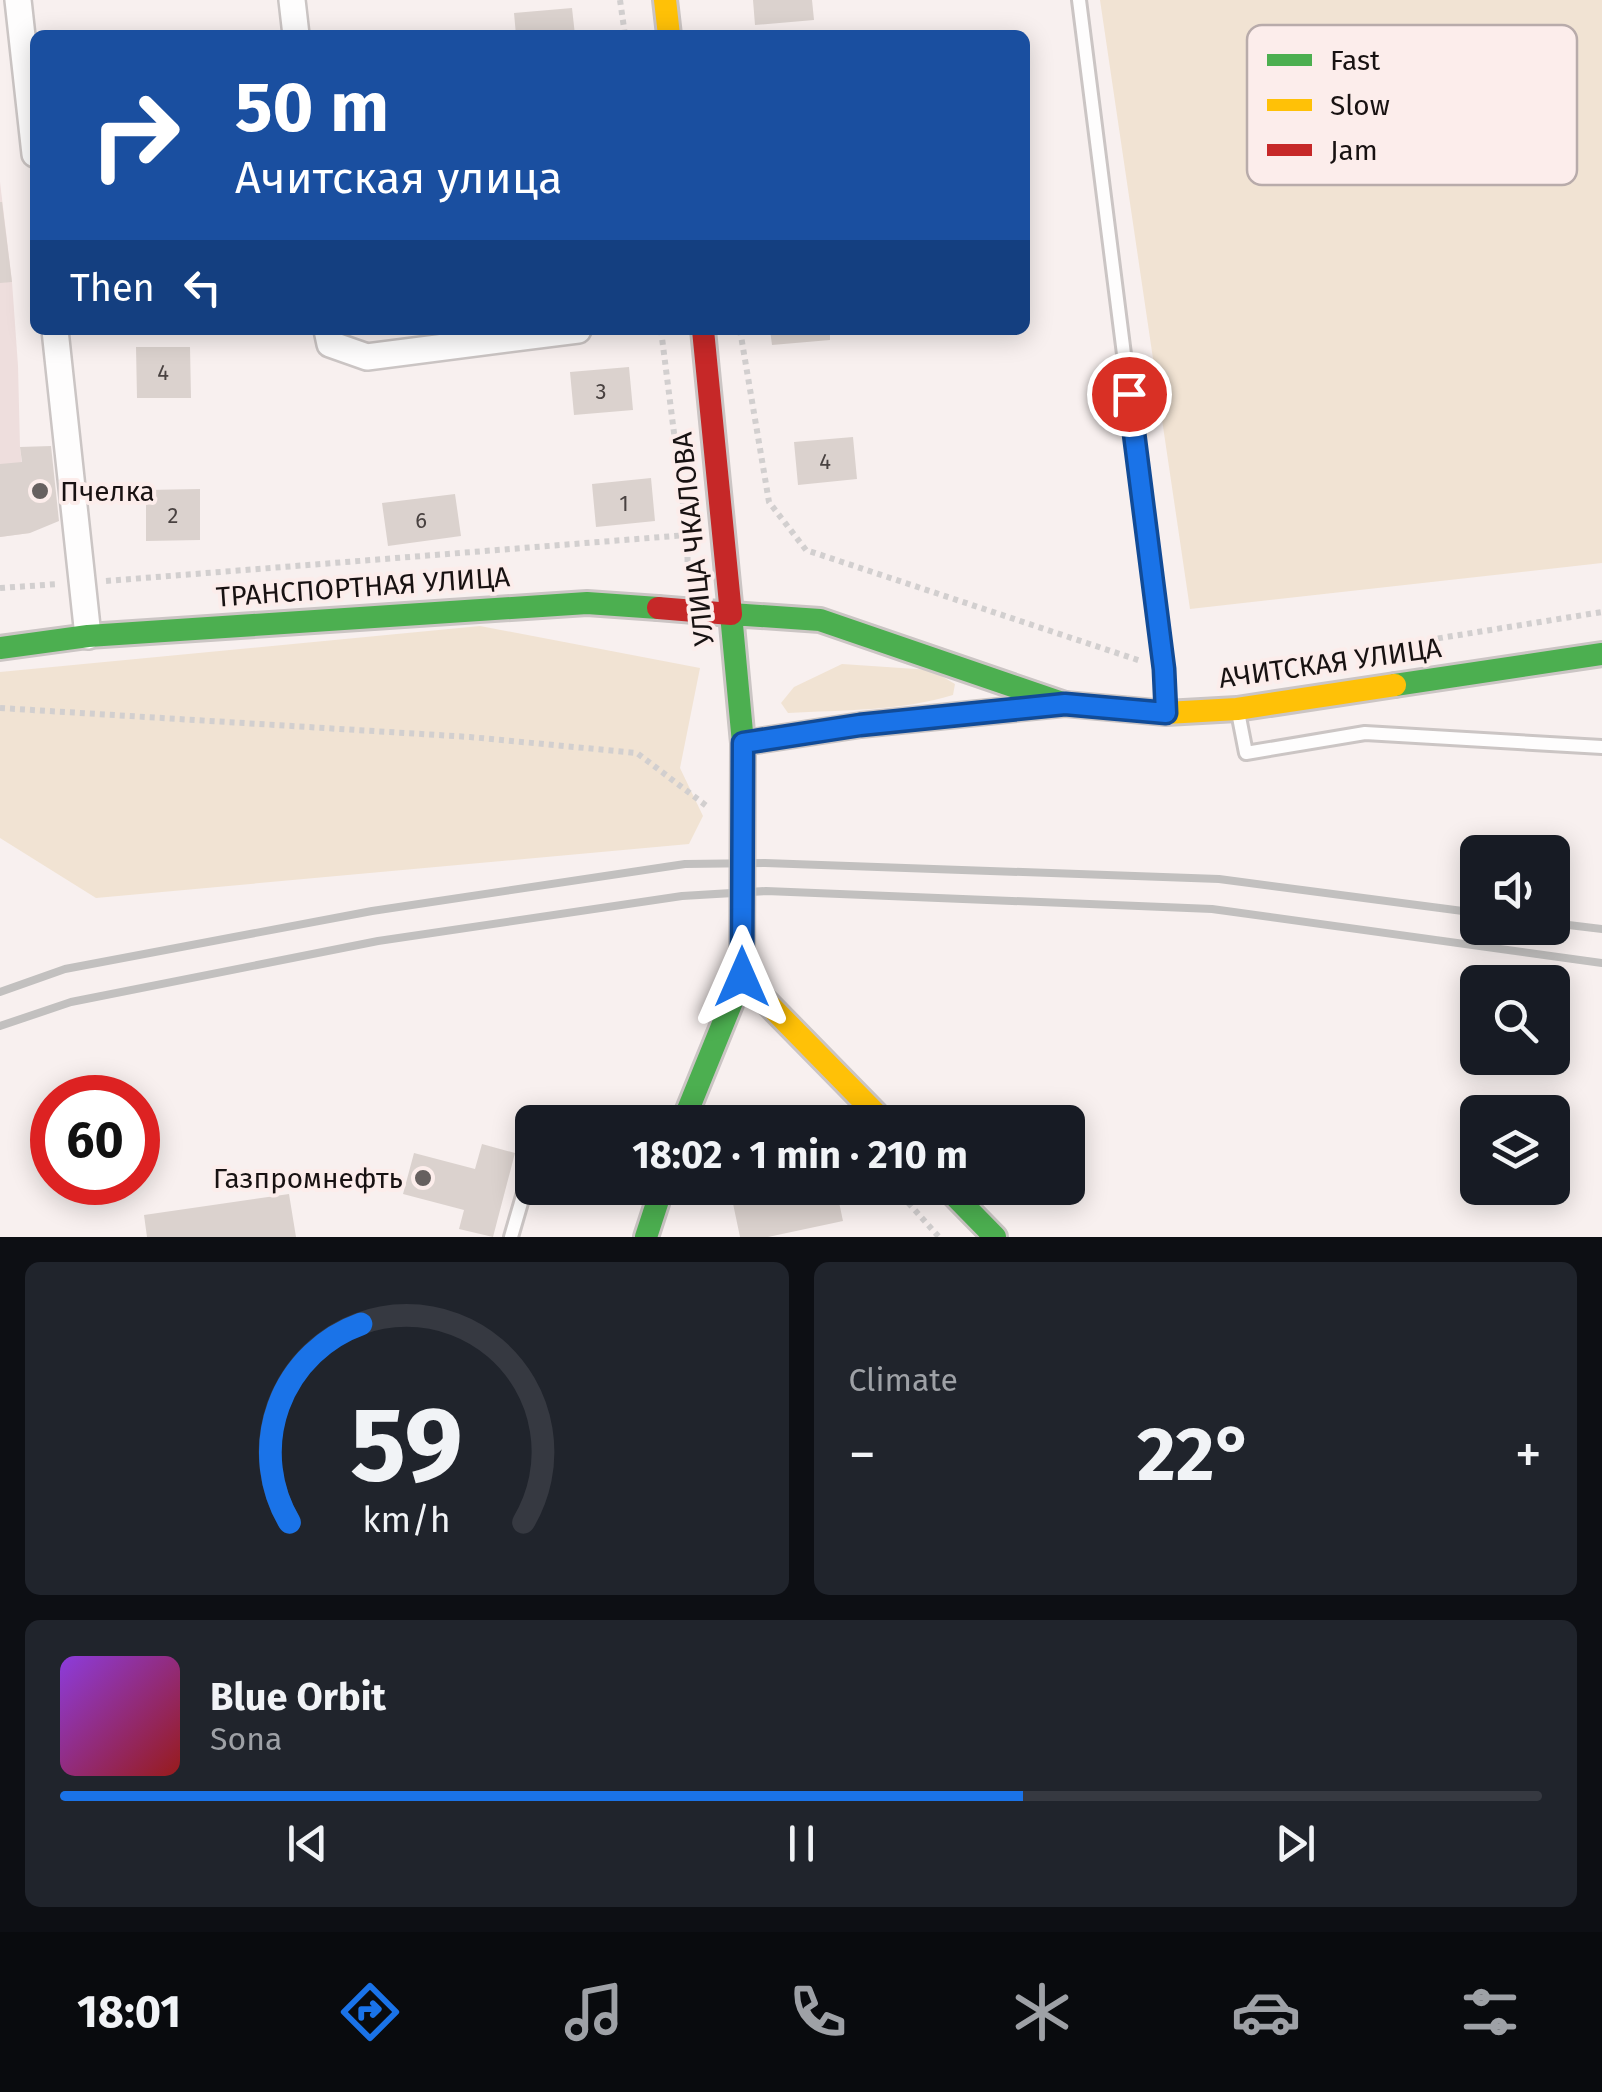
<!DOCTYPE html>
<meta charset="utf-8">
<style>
body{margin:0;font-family:"Fira Sans",sans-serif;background:#20242c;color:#f1f3f6;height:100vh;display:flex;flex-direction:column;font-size:38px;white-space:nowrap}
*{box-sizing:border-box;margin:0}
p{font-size:32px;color:#9ea1a6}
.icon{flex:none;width:55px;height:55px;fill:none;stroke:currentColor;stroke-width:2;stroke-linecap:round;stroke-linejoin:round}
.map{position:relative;height:1237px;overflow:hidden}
.details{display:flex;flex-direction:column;gap:25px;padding:25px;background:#0d0f14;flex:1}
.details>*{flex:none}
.guide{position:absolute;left:30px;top:30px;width:1000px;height:305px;border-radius:15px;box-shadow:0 5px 25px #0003;background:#1a4fa0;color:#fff;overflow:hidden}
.controls{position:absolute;left:1460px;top:835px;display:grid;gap:20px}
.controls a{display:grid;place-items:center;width:110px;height:110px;border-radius:15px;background:#171b24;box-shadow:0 5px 25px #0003;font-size:50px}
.speed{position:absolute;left:30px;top:1075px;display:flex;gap:20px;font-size:50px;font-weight:700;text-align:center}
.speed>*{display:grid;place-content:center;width:130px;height:130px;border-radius:50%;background:#171b24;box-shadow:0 5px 25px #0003;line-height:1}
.speed .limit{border:15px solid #d22;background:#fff;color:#111}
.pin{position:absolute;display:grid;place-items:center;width:85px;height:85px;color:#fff;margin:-42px;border:5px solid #fff;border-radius:50%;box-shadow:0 2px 10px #0007}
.me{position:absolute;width:110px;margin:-55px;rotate:0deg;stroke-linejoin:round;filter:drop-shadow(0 0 8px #0008)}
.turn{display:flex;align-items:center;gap:35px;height:210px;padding:0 40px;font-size:45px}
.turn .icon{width:130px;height:130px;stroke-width:2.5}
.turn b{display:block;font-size:70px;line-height:85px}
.then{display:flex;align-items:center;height:95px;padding:0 40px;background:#0003;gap:20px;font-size:38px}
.big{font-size:75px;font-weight:700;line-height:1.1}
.details .card{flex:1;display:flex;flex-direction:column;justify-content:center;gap:15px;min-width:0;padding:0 35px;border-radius:15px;background:#20242c}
.details .dial{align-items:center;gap:0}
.dial svg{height:260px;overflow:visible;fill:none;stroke:#363941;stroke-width:7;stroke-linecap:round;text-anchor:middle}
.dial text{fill:#f1f3f6;stroke:none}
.song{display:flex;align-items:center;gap:30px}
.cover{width:120px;height:120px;border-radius:15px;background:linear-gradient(135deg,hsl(270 70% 55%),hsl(0 70% 35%))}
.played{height:10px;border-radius:5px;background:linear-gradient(90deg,#1a73e8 65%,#363941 65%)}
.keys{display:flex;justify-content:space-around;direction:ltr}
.heat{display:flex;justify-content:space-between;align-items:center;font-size:55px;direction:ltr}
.details .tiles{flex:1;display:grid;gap:25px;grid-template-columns:1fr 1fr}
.card:last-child{grid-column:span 2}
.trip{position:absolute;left:515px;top:1105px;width:570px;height:100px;border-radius:15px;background:#171b24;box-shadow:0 5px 25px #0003;font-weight:700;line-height:100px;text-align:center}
.tab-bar{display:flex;height:160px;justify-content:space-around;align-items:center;background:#090b0e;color:#9ea1a6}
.tab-bar .icon{width:70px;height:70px}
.tab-bar .on{color:#1a73e8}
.tab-bar b{font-size:45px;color:#f1f3f6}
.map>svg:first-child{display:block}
</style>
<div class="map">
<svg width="1602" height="1237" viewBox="0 0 1602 1237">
<rect width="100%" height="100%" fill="#f8f0ef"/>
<path fill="#eededd" d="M0,182L12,282L18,366L20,447L30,533L0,537Z"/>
<path fill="#f1e3d3" d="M1100,0H1602V563L1190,609Z
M480,626L700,668L680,768L703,816L689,844L96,898L0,838V672Z
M842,664L931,670L955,684L953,695C901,711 843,710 788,713L781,703L794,687Z"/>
<path fill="#dbd2ce" d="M753,0H812L814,20L755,25Z
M572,8L575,35H516L514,13Z
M0,202H2L12,282L0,283Z
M770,330H830V340L772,345Z
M136,347H190L191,398H137Z
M629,367L633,410L574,415L570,372Z
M853,437L857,479L798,485L794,442Z
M51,446L59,521L30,533L0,537V464L22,462L20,447Z
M651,478L655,521L596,527L592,484Z
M200,489V540L146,541V490Z
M455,494L461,536L388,546L382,503Z
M482,1144L515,1153L493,1237L459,1229L464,1210L403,1194L414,1153L475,1169Z
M762,1188H836L843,1221L768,1237H740L731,1194Z
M289,1194L296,1237H147L144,1215Z"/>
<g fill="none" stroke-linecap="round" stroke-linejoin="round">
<g stroke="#cbc5c4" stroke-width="18">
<path id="lane" d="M1079,0L1164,669L1166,710
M1238,712L1246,753L1365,733L1602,747
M511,1237L532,1165"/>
</g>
<g stroke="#cbc5c4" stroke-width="30">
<path id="street" d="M18,0L35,154
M292,0L296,35
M55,330L88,636
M327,330L330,344L367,357L578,330"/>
</g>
<g stroke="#cbc5c4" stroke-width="28">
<path id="fast" d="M0,648L88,636L587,603L658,608
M1395,685L1602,654
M683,1122L742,977L743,743L731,614L820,620L1065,704
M947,1188L995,1237
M646,1237L662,1188"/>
</g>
<g stroke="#cbc5c4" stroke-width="28">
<path id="slow" d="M665,0L669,35
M743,743L861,725L1065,704L1166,713L1237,709L1395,685
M742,977L884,1122"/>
</g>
<g stroke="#cbc5c4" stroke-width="28">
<path id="jam" d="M658,608L731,614L703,330"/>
</g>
<path stroke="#d2cfcf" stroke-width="6" stroke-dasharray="5 5" stroke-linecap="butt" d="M620,0L625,35
M661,330L685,520
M740,330L769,502L806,550L1141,661
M687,537L688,580
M106,581L687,535
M0,588L59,584
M1428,640L1602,612
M0,708L470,737L637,753L708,807
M895,1188L939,1237"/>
<use href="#lane" stroke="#fefdfd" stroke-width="12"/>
<use href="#street" stroke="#fefdfd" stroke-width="25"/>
<use href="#fast" stroke="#4caf50" stroke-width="22"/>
<use href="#slow" stroke="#ffc107" stroke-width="22"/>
<use href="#jam" stroke="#c62828" stroke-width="22"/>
<path stroke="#c2c0bf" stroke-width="8" d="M1552,923L1602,929
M0,992L65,969L372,911L685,864L765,863L1219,879L1478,913
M0,1026L71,1002L378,941L682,896L766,891L1212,909L1602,963"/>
</g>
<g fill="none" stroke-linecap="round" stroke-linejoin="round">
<g stroke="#114b97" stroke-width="25">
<path id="route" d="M742,977L743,743L860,725L1065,704L1166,713L1164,669L1129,394"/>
</g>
<use href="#route" stroke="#1a73e8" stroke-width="18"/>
</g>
<g fill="#66605f" stroke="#fcedeb" stroke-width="4">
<circle cx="40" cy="491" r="10"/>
<circle cx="423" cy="1178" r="10"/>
</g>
<g text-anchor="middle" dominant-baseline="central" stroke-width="8" stroke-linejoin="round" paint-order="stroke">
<g font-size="22" fill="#494241">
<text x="163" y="372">4</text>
<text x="601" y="391">3</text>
<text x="825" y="461">4</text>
<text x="624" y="503">1</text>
<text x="173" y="515">2</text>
<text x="421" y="520">6</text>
</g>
<g font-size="28" fill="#181212" stroke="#fcedeb" text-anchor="start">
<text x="60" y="491">Пчелка</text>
<text x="403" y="1178" text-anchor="end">Газпромнефть</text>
</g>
<g font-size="28" fill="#181212" stroke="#fcedeb">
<text transform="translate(693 539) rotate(-96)">УЛИЦА ЧКАЛОВА</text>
<text transform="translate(363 587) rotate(-4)">ТРАНСПОРТНАЯ УЛИЦА</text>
<text transform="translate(1330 663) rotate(-8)">АЧИТСКАЯ УЛИЦА</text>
</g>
</g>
<rect x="1247" y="25" width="330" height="160" rx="15" fill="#fcedeb" stroke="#b8abaa" stroke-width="2.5"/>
<rect x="1267" y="54" width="45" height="12" fill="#4caf50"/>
<rect x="1267" y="99" width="45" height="12" fill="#ffc107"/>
<rect x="1267" y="144" width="45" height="12" fill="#c62828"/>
<g font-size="28" fill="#181212">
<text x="1330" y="70">Fast</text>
<text x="1330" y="115">Slow</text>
<text x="1330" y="160">Jam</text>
</g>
</svg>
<div class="controls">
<a><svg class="icon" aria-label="sound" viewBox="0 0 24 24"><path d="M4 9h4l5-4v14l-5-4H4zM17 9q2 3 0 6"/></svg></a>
<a><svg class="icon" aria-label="search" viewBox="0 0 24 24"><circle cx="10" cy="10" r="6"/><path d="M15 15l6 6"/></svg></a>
<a><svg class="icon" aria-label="layers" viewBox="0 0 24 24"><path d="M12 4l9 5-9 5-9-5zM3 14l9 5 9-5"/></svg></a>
</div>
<div class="speed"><div class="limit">60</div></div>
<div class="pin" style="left:1129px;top:394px;background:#d93025"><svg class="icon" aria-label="arrive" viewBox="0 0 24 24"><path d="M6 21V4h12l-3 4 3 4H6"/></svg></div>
<svg class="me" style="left:742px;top:977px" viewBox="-20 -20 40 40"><path d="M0-17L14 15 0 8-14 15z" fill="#1a73e8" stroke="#fff" stroke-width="4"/></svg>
<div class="trip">18:02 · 1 min · 210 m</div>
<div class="guide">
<div class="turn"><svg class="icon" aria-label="right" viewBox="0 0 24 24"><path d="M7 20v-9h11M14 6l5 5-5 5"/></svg><div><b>50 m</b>Ачитская улица</div></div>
<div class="then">Then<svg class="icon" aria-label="left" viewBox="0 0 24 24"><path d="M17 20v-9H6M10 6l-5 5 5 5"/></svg></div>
</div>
</div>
<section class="details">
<div class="tiles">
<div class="card dial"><svg viewBox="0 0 100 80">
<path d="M14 69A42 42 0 1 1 86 69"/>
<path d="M14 69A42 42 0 0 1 36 8" stroke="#1a73e8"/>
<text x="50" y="56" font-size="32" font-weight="700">59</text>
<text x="50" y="72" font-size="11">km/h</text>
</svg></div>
<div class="card"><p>Climate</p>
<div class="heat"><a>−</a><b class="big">22°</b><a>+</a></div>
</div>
<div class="card">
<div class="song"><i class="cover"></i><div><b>Blue Orbit</b><p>Sona</p></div></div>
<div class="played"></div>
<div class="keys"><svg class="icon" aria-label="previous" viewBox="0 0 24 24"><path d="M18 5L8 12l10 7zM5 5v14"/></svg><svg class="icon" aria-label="pause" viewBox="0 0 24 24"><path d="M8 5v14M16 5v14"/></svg><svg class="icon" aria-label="next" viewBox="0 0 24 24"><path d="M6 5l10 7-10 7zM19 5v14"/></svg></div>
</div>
</div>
</section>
<nav class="tab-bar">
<b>18:01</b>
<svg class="icon on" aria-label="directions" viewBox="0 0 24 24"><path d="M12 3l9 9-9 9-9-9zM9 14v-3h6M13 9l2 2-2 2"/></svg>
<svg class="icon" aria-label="music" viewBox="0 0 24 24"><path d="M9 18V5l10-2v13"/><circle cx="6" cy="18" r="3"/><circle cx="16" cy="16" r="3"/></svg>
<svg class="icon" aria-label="phone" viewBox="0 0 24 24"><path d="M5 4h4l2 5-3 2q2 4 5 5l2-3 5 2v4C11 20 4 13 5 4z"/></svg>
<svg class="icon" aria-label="climate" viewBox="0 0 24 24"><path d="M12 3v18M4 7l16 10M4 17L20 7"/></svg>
<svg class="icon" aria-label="car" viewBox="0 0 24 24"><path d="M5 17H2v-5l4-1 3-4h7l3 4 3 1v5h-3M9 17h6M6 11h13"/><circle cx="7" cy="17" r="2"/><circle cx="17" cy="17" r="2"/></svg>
<svg class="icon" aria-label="filters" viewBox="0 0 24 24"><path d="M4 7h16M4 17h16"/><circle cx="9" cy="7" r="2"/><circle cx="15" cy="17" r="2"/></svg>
</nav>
